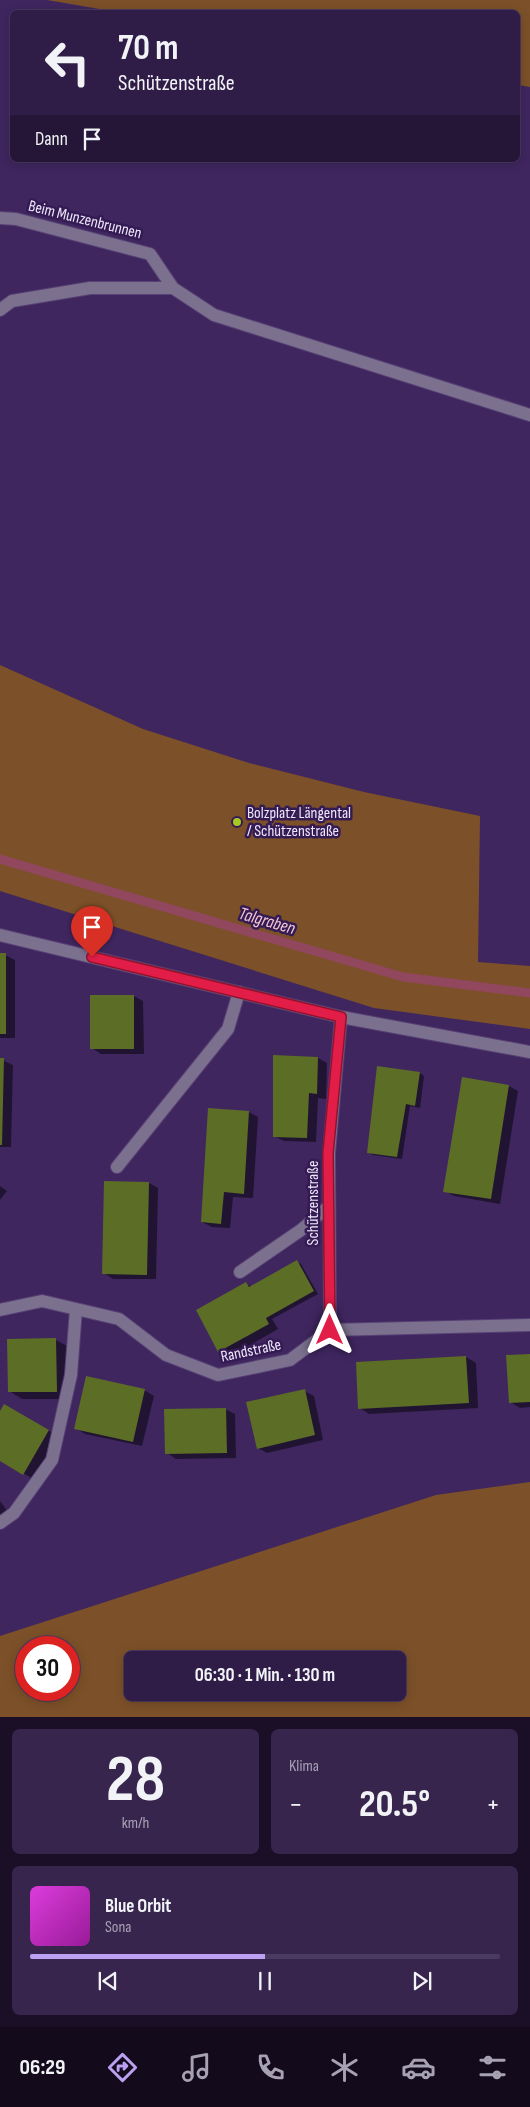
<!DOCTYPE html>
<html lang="de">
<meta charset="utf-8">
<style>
body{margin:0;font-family:"Sofia Sans Condensed",sans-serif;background:#37254e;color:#f1f3f6;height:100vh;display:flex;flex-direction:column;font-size:19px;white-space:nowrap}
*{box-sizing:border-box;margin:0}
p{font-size:16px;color:#a7a1b4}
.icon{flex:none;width:28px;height:28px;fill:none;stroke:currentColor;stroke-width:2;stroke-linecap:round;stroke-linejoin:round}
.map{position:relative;height:1717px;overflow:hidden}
.drawer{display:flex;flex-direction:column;gap:12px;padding:12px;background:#1a0f27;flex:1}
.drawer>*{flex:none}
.hud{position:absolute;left:10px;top:10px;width:510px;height:152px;border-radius:8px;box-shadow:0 2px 12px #0003,0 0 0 1px #4a3a60;background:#2f1c47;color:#f1f3f6;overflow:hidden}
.speed{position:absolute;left:15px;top:1636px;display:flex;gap:10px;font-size:25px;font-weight:700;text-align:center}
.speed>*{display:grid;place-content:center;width:65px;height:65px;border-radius:50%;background:#2f1c47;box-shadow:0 2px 12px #0003,0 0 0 1px #4a3a60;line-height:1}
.speed .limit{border:8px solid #d22;background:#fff;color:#111}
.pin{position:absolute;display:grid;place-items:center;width:42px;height:42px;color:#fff;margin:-51px -21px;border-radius:50% 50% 50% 0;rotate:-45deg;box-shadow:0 0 5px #0007}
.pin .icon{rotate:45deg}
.me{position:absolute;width:55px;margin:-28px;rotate:0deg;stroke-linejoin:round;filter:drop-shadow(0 0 4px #0008)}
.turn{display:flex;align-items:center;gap:18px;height:105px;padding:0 25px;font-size:22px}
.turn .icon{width:65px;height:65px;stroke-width:2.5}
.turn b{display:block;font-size:35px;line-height:42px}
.then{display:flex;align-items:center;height:48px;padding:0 25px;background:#0003;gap:10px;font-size:19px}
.big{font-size:38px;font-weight:700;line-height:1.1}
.drawer .card{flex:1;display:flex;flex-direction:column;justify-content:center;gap:8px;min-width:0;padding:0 18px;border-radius:8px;background:#37254e}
.drawer .dial{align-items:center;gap:0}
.dial b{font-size:65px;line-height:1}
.song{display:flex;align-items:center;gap:15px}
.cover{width:60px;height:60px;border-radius:8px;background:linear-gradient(135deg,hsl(300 70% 55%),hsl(300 70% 35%))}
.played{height:5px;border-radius:2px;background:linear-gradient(90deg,#bca0f2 50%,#4a3a60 50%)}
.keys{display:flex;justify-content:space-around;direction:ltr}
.heat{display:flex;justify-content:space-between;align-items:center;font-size:28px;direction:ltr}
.drawer .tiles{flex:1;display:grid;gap:12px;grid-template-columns:1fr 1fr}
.card:last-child{grid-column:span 2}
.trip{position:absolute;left:124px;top:1651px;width:282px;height:50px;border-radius:8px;background:#2f1c47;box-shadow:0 2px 12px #0003,0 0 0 1px #4a3a60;font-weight:700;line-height:50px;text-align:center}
.dock{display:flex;height:80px;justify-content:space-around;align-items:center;background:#130b1c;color:#a7a1b4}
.dock .icon{width:35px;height:35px}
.dock .on{color:#bca0f2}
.dock b{font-size:22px;color:#f1f3f6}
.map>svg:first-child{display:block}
</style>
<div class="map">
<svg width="530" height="1717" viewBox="0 0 530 1717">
<rect width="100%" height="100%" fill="#3f265f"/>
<path fill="#7c5129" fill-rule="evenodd" d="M47,0H530V87L518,85V12H117Z
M0,665L143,729L249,763L364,792L480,816L478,962L530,966V1029L374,1008L0,891Z
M530,1482V1717H0V1636L436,1495ZM26,1648H69V1690H26ZM132,1660H398V1692H132Z"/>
<path fill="#0007" d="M0,955H5L15,960V1038H0Z
M92,996H134L143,1001L144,1054H101L92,1048Z
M318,1058L327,1063L326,1099L318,1098L316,1142L284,1141L274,1136Z
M0,1059L13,1065L11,1147H0Z
M378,1067L420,1073L424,1076L420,1108L410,1106L402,1159L373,1155L368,1152Z
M463,1078L509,1086L518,1091L500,1204L454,1196L445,1191Z
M249,1112L258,1117L253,1198L233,1197L230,1228L212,1227L202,1222Z
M149,1183L158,1188L156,1279H113L104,1273Z
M0,1186L7,1191L0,1200Z
M297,1262L301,1264L318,1294L272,1319L278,1329L229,1357L219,1351L246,1284L252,1287Z
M56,1340L69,1347L70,1399H22L9,1391Z
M530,1355V1407L520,1408L510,1402Z
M466,1357L476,1363L478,1408L369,1414L360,1408L358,1363Z
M144,1390L154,1396L142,1446L85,1434L76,1428Z
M304,1391L314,1396L323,1440L267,1453L258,1448Z
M4,1406L62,1438L37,1481L0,1460V1413Z
M225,1409L235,1414L236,1458L176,1459L167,1453Z
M0,1501L8,1512L0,1517Z"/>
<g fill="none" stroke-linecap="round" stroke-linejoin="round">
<path stroke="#91475e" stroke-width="9" d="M0,859L403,977L530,993"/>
</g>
<path fill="#5c6d26" d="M0,953H6V1034H0Z
M90,995H134V1049H90Z
M273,1055L318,1057L317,1094L309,1093L307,1138L273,1137Z
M0,1058H4L2,1145H0Z
M377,1066L420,1072L415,1106L406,1104L397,1157L367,1153Z
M462,1077L509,1085L491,1199L443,1192Z
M208,1108L249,1111L244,1194L224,1192L221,1224L201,1222Z
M104,1181L149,1182L147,1275L102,1274Z
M297,1260L314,1291L266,1318L269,1324L218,1352L196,1310L246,1282L249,1287Z
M56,1338L57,1392H8L7,1339Z
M530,1354V1402L509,1403L506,1355Z
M466,1356L469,1403L358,1409L356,1362Z
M86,1376L145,1389L133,1442L74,1429Z
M305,1389L315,1435L257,1449L246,1402Z
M4,1404L49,1430L23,1475L0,1461V1411Z
M226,1408L227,1453L165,1454L164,1409Z"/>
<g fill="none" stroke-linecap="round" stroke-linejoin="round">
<g stroke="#584175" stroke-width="14">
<path id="minor" d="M0,218L16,219L150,254L173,288
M0,310L12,301L90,288H173L214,315L530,415
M0,935L341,1017L530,1052
M117,1167L228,1029L239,992
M240,1272L301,1230L329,1206
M0,1310L42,1301L119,1319L166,1355L218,1375L290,1360L330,1330L530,1325
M330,1330L329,1153L341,1017
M0,1523L14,1513L52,1460L71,1375L76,1309"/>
</g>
<use href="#minor" stroke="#7b718e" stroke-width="12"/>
</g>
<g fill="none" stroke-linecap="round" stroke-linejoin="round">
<g stroke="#92132f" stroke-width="12">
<path id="route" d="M92,957L341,1017L328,1153L330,1330"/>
</g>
<use href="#route" stroke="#e11d48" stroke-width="9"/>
</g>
<circle fill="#a6c820" stroke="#351b53" stroke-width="2" cx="237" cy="822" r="5"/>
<g text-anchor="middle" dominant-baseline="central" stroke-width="5" stroke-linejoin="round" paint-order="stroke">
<g font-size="16" fill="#eee7fc" stroke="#351b53">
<text transform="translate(85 220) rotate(14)">Beim Munzenbrunnen</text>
<text transform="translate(313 1203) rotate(-90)">Schützenstraße</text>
<text transform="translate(251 1351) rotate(-12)">Randstraße</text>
</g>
<g font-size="16" fill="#eee7fc" stroke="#351b53" text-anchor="start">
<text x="247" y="813">Bolzplatz Längental<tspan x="247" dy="18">/ Schützenstraße</tspan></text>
</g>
<g font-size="18" font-style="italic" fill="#f4c7d3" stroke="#351b53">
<text transform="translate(267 921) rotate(16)">Talgraben</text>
</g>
</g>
</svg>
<div class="speed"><div class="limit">30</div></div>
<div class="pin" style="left:92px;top:957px;background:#d93025"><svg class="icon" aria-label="arrive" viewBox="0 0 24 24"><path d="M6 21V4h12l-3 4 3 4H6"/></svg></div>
<svg class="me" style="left:330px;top:1330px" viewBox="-20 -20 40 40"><path d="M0-17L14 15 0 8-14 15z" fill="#e11d48" stroke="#fff" stroke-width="4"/></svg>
<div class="trip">06:30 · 1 Min. · 130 m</div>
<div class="hud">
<div class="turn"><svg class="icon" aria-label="left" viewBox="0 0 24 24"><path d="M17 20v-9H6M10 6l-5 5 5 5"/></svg><div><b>70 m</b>Schützenstraße</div></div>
<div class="then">Dann<svg class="icon" aria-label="arrive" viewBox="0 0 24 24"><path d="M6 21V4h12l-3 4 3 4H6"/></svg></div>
</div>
</div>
<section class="drawer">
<div class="tiles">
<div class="card dial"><b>28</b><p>km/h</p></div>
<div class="card"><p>Klima</p>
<div class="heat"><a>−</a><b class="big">20.5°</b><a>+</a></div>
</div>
<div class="card">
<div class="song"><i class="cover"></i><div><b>Blue Orbit</b><p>Sona</p></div></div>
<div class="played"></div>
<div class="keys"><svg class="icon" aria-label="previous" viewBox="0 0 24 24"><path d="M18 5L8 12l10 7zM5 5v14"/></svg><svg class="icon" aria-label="pause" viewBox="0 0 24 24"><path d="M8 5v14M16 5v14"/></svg><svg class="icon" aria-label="next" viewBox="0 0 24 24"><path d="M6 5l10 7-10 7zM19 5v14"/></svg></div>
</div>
</div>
</section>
<nav class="dock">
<b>06:29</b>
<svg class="icon on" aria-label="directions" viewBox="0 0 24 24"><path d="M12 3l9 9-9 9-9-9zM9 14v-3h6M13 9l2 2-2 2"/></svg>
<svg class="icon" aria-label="music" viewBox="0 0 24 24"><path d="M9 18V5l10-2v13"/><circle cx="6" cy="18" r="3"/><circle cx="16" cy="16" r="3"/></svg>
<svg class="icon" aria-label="phone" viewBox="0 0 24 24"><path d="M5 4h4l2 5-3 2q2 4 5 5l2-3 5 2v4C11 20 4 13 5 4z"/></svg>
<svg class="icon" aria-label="climate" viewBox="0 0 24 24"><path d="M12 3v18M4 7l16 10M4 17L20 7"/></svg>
<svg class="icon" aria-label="car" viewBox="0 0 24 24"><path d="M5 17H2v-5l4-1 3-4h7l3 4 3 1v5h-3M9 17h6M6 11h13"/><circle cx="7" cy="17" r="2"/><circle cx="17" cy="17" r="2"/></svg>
<svg class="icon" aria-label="filters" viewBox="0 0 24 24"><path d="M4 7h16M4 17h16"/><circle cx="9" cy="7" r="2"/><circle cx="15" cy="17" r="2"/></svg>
</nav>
